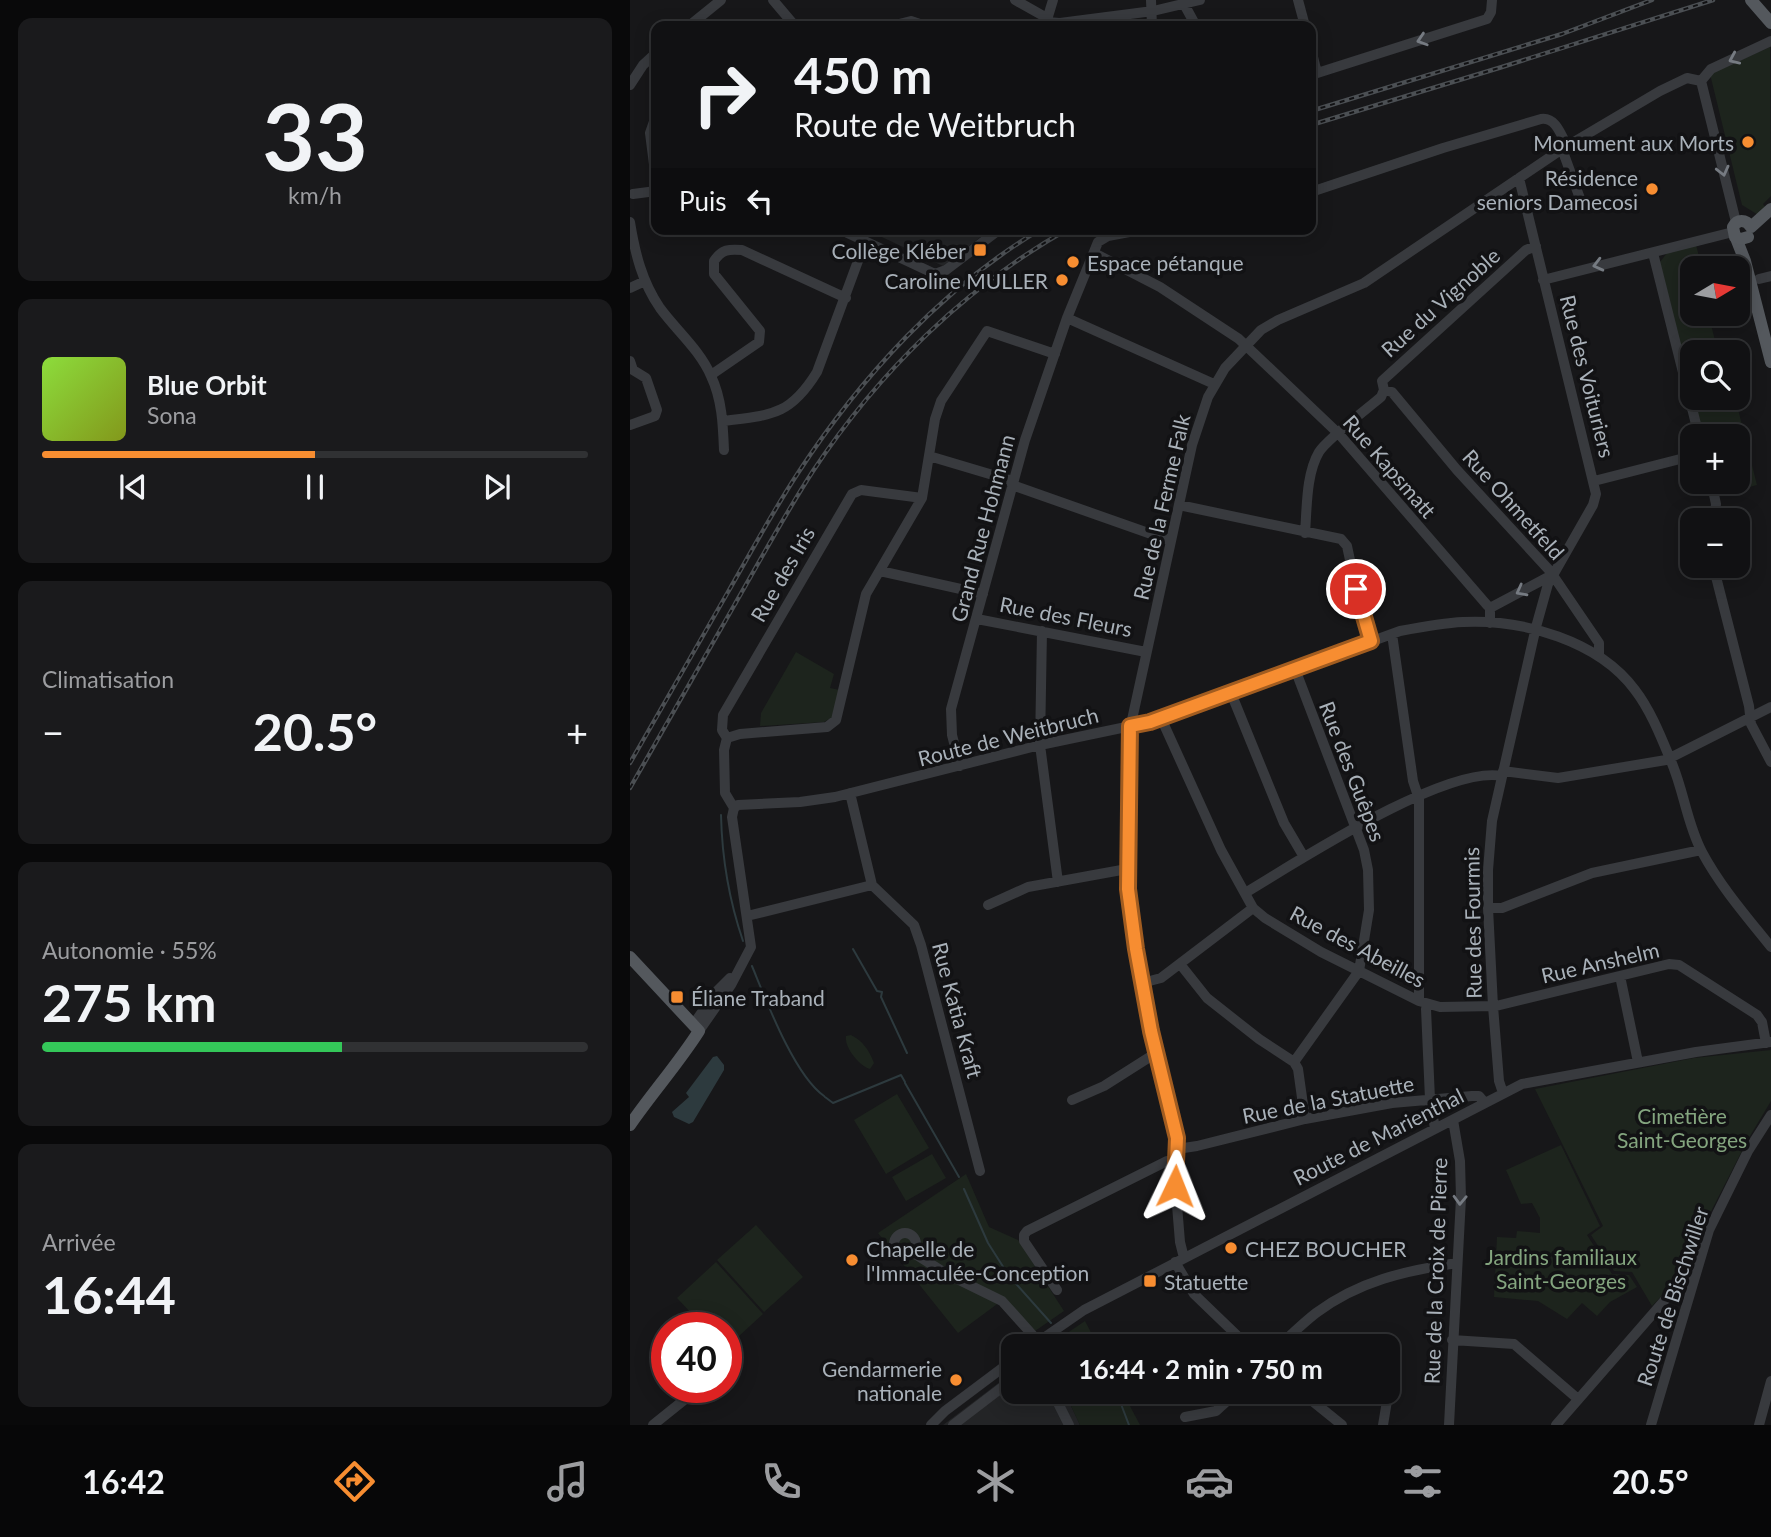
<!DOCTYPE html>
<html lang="fr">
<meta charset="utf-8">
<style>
body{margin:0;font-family:Lato,sans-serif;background:#1a1a1c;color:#f1f3f6;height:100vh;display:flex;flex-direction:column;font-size:26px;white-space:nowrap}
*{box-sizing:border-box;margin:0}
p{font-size:23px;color:#9c9da0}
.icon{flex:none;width:38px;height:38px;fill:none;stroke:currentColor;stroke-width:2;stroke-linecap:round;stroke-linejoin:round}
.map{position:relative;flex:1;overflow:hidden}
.sheet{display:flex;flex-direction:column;gap:18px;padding:18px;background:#09090a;width:630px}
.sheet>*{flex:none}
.hud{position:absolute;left:21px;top:21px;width:665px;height:214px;border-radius:14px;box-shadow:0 4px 18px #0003,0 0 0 2px #303133;background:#111113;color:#f1f3f6;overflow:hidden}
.needle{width:46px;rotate:80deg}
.tools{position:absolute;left:1050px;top:256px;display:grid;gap:14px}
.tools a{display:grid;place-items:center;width:70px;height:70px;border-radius:14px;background:#111113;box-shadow:0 4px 18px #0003,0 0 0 2px #303133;font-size:35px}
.speed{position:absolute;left:21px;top:1312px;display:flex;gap:14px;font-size:35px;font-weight:700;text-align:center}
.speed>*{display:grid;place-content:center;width:91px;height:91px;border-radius:50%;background:#111113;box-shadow:0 4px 18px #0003,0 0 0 2px #303133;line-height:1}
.speed .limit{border:10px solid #d22;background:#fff;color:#111}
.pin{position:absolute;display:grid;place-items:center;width:60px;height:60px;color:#fff;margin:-30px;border:4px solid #fff;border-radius:50%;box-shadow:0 2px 7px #0007}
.me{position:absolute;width:77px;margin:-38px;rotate:2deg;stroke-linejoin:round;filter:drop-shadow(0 0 5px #0008)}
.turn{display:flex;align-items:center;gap:24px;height:147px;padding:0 28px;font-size:32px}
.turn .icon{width:91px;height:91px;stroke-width:2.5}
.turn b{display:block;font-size:49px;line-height:60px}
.then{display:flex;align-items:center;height:66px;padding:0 28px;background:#0003;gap:14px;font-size:26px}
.big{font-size:52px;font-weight:700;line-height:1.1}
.sheet .card{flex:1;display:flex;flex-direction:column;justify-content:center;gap:10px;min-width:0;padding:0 24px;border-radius:14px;background:#1a1a1c}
.sheet .dial{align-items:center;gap:0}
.dial b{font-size:91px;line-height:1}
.song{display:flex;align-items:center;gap:21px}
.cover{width:84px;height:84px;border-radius:10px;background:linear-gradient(135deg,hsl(90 70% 55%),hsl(70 70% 35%))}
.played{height:7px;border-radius:4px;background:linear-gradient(90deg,#f78d31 50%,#303133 50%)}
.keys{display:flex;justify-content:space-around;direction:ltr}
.heat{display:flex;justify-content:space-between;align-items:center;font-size:38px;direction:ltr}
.charge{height:10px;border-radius:5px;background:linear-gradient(90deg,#34c759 55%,#303133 0)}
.trip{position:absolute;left:371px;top:1334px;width:399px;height:70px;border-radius:14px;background:#111113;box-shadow:0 4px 18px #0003,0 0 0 2px #303133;font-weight:700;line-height:70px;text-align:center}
.dock{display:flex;height:112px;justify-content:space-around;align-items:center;background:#070708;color:#9c9da0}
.dock .icon{width:49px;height:49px}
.dock .on{color:#f78d31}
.dock b{font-size:32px;color:#f1f3f6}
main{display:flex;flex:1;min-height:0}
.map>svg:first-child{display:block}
</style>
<main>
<section class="sheet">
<div class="card dial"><b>33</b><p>km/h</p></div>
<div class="card">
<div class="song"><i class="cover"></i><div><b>Blue Orbit</b><p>Sona</p></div></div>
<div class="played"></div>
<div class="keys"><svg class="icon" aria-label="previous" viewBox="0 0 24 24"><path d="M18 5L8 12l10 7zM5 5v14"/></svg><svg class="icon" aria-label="pause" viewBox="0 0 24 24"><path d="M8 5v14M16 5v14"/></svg><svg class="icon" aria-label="next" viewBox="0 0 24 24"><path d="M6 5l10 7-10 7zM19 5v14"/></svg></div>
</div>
<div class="card"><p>Climatisation</p>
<div class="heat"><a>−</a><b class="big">20.5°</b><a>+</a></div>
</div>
<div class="card"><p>Autonomie · 55%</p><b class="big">275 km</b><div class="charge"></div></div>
<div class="card"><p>Arrivée</p><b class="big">16:44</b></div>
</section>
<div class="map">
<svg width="1141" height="1425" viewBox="0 0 1141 1425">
<rect width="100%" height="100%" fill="#171719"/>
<path fill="#232426" d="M235,229H361L313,266Z
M383,1372V1391H434L450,1425H313Z"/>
<path fill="#1d241d" d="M1140,47L1141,196L1133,204L1136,208L1130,216L1112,205L1080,74Z
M1066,245L1072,268H1062V313H1078L1087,348L1092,347L1093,352H1062V395L1030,262L1037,253Z
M1063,397H1105L1127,485L1088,495L1084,481H1108V436H1073Z
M166,652L204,674L200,688L210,690L203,717L194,722L130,726L131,713Z
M221,1035C233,1041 239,1050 244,1063L240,1069C229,1066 214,1047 216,1036Z
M1141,1050V1101L1117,1141L1045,1282L1022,1306L1002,1272L984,1271L961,1235L973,1226L905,1089L1064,1058Z
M267,1094L299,1148L256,1174L224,1120Z
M931,1145L970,1226L957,1235L982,1274L999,1275L1007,1287L980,1302L967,1316L952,1303L937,1319L908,1301L864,1297L867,1237L886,1238L887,1231L910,1233V1218L902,1203L891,1204L876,1170Z
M302,1154L316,1178L276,1201L262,1177Z
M336,1174L359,1227L388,1240L434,1311L405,1331L374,1299L328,1333L248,1233Z
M126,1225L173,1277L134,1312L87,1260Z
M86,1262L133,1314L96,1348V1328H75L47,1298Z
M455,1321L468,1346H418Z
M434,1391H492L510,1425H450Z"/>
<path fill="#2d3a3e" d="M87,1056L94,1065V1070L63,1122L59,1124L44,1117L42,1112L59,1097L56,1093L83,1057Z"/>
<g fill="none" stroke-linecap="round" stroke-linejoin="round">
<path stroke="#2d3a3e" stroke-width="2" d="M91,815C92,859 99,900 113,941
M223,949L247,991L252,992L251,997L277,1053
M122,966C136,1000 164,1075 194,1096
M275,1083L329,1177
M195,1097L203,1103L271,1075L275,1082
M334,1189L358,1243L379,1276L421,1323
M429,1335L434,1346
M486,1391L499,1425"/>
<path stroke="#383a3e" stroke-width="10" d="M143,0L165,26
M385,0L417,18
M521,0L522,26
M668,0L675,26
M554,4L566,26
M416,22L430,23L523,11L570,0
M416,23L423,0
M59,26L91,0
M261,26L281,21L296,26
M681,49L687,73
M681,75L857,19L861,12L862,0
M1071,81L1106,222
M1071,81L1081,69L1141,41
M0,85L13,65L26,53
M26,116L20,133L26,180
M932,149L952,204
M681,192L813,148L911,119C926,117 931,135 937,146
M3,194L26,191
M0,222C5,253 12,282 30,308C46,330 70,350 81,376C92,399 93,425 94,450
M209,229L305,274L316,270L370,229
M464,253L530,287L609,339L709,434L857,605L860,608V623
M1023,253L1069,436
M1129,279L1141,276
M913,280L1103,232
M0,288L15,281
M437,318L584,384
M0,361L3,370L16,378L27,410L25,416L0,425
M81,375L129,342L130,331L84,274V261C92,249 99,249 112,250L216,298
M754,390L762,392L827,470L920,571L969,643V656
M93,421C141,415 160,416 187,372L235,242
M299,456L383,481
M964,481L1062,456
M1081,481L1086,504L1084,520
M382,485L541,541
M549,505L711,539L717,546L726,588L742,641
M675,533C677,508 676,474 689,452C697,439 737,409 751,397L754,390L752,381L896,250L906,246
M1083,565L1119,706L1121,724L1141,762
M250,571L353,594
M860,608L922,575
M347,619L516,652
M412,631L410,745L428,882
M762,634L783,781L789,799V1001
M601,693L654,823L674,857
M531,718L591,850L623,908L635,918L691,952L789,1001L810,1007L866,1006L1039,964L1049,965L1127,1015L1132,1022L1136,1043
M97,738L110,734L197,727L206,720L236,594L292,498L305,419L311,401L357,331L425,354
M97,738L92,730L93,715L222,494L231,490L292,498
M97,738L94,750L95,793L104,808
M330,766L322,735L321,709L395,440L437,318L468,242L478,236L515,229
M873,771L928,778L1036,760L1141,707
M220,793L242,885L284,925L291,945L350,1171
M104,808L108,805L170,802L205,797L410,745L520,722L770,631C791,627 812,623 833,622C893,619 969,641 1005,690C1021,711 1031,737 1041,761C1054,791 1057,824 1072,852C1090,886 1117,917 1141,947
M615,893C667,862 815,765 872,776
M358,905L398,887L497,869
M858,908H872L962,873L1071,850
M117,916L242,885
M550,964L577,998L629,1039L664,1062L668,1069L675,1119
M990,976L1008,1062
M512,983L531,978L623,908
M798,1005L796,1009L800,1099L805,1129
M63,1025L86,992L100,978
M69,1031L101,985L121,947L102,817L104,808
M664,1062L729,971L739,910L738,870L734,850L665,669
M873,1093L869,1081L863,1006L858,908V870L862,821L906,627L918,584L963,505L966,494L889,178
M442,1100L474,1086L526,1053
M547,1149L567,1146L675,1119L762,1103L842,1096H849L855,1103
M264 1244a11 11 0 1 1 22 0a11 11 0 1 1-22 0Z
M282,1252L315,1273L372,1301L408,1341
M554,1258L550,1242L546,1193V1134L521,1031L506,949L498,889V738L562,445L578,397L595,368L631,330L648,320L734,283L932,149L1030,91L1057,78L1071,81
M545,1262L564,1294L618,1346
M427,1290L394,1241V1235L397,1231L537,1161H546
M822,1340L884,1344L948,1399
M402,1346L454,1310L892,1084L1066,1052L1141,1042
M649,1346C661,1335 673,1323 686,1313C729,1281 774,1271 827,1263
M422,1391L439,1425
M670,1391L712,1425
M555,1417L586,1411L608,1391
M23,1425L69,1388
M301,1425L315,1411L383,1360
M323,1425L383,1379
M753,1425L763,1365
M819,1425L831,1198L830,1161L823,1120
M926,1425L1054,1278L1065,1277
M1021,1425L1079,1230L1118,1151L1141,1115
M1129,1425L1141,1381"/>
<path stroke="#54585d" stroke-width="12" d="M1121,0L1141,23
M1121,227L1141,209
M1118,237L1111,239L1105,237L1103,227C1107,219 1116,219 1121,227
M1106,238L1115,261L1141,362
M0,957L69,1031C48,1064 22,1093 0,1125"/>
<g stroke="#4b4f53" stroke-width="4.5">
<path id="rail" d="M681,111L932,34L1022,0
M681,125L872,67L1083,0
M0,763C33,706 65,649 98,592C121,552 143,511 168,473C230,378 313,287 411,229
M0,788C35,726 70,665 105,604C131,559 155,514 183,471C248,373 335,287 438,229"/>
</g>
<use href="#rail" stroke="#121214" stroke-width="2" stroke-dasharray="5" stroke-linecap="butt"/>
</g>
<defs><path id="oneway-chevron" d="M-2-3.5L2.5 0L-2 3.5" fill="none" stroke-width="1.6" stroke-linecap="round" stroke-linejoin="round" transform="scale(1.75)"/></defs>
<g stroke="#767b82">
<use href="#oneway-chevron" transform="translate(792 40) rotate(162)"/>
<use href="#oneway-chevron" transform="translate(1104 59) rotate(156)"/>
<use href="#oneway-chevron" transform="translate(1093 171) rotate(76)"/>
<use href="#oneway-chevron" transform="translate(968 265) rotate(166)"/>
<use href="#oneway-chevron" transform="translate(891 591) rotate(152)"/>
<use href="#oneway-chevron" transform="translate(830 1200) rotate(92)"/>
</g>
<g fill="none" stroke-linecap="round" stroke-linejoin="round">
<g stroke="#a15c20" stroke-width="18">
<path id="route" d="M545,1186L547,1138L521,1031L506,949L498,889L500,726L520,722L741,641L726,589"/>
</g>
<use href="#route" stroke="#f78d31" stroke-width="12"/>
</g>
<g fill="#f78d31" stroke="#121214" stroke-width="2.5">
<circle cx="1118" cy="142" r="7"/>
<circle cx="1022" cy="189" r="7"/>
<rect x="343" y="243" width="14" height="14" rx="3.5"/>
<circle cx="443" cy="262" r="7"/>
<circle cx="432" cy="280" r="7"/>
<rect x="40" y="990" width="14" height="14" rx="3.5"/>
<circle cx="601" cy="1248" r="7"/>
<circle cx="222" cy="1260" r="7"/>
<rect x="513" y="1274" width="14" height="14" rx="3.5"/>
<circle cx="326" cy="1380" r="7"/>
</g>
<g text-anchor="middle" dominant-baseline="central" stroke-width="7" stroke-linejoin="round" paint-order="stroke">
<g font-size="21" fill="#a9b1b9" stroke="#121214" text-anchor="end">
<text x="1104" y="142">Monument aux Morts</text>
<text x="1008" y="177">Résidence<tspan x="1008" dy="24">seniors Damecosi</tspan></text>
<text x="336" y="250">Collège Kléber</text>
<text x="457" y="262" text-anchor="start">Espace pétanque</text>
<text x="418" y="280">Caroline MULLER</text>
<text x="61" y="997" text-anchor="start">Éliane Traband</text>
<text x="236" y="1248" text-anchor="start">Chapelle de<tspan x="236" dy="24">l'Immaculée-Conception</tspan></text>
<text x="615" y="1248" text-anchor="start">CHEZ BOUCHER</text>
<text x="534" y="1281" text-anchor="start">Statuette</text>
<text x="312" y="1368">Gendarmerie<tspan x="312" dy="24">nationale</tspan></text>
</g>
<g font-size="21" fill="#a9b1b9" stroke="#121214">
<text transform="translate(810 302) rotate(-42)">Rue du Vignoble</text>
<text transform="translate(958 376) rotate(76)">Rue des Voituriers</text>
<text transform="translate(760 466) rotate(49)">Rue Kapsmatt</text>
<text transform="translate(884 504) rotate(48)">Rue Ohmetfeld</text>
<text transform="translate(531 507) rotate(-77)">Rue de la Ferme Falk</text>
<text transform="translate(352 528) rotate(-75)">Grand Rue Hohmann</text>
<text transform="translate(152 574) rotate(-60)">Rue des Iris</text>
<text transform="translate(436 616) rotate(11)">Rue des Fleurs</text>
<text transform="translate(378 736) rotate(-14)">Route de Weitbruch</text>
<text transform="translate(723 771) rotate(69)">Rue des Guêpes</text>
<text transform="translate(842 923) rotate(-91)">Rue des Fourmis</text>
<text transform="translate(728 946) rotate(28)">Rue des Abeilles</text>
<text transform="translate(970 962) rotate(-13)">Rue Anshelm</text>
<text transform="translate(328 1010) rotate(75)">Rue Katia Kraft</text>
<text transform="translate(698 1099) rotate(-11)">Rue de la Statuette</text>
<text transform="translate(748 1136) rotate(-27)">Route de Marienthal</text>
<text transform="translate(805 1271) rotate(-88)">Rue de la Croix de Pierre</text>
<text transform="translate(1042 1296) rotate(-72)">Route de Bischwiller</text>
</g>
<g font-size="21" fill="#84a57f" stroke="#121214">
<text x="1052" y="1115">Cimetière<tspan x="1052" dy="24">Saint-Georges</tspan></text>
<text x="931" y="1256">Jardins familiaux<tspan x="931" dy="24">Saint-Georges</tspan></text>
</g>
</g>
</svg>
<div class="tools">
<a><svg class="needle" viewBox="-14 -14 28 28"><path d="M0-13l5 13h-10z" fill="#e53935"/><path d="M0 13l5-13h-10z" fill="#9c9da0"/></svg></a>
<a><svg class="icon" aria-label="search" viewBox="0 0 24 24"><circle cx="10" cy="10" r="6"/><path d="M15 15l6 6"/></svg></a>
<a>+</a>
<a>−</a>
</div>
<div class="speed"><div class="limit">40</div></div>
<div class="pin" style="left:726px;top:589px;background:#d93025"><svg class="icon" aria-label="arrive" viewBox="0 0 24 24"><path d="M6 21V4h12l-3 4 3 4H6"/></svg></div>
<svg class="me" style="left:545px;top:1186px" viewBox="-20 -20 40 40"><path d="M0-17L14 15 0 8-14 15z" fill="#f78d31" stroke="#fff" stroke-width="4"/></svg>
<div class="trip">16:44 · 2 min · 750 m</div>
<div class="hud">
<div class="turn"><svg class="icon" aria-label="right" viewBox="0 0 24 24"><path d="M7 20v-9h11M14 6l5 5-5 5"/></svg><div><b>450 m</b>Route de Weitbruch</div></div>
<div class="then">Puis<svg class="icon" aria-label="left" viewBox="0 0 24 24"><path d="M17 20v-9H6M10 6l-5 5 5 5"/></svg></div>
</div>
</div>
</main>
<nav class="dock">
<b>16:42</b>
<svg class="icon on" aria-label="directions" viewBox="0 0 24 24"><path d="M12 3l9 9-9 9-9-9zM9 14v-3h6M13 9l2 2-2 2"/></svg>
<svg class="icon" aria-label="music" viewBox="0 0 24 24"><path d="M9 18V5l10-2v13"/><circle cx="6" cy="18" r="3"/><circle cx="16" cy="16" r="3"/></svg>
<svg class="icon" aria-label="phone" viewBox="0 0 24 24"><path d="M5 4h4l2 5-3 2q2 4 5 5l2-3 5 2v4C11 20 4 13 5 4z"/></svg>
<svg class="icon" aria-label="climate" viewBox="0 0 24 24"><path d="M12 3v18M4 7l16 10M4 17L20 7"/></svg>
<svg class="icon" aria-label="car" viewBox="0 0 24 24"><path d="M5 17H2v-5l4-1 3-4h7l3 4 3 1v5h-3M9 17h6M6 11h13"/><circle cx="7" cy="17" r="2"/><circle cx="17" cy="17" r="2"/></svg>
<svg class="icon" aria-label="filters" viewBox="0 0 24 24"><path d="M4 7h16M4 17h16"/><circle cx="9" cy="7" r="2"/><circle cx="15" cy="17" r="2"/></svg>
<b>20.5°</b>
</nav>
